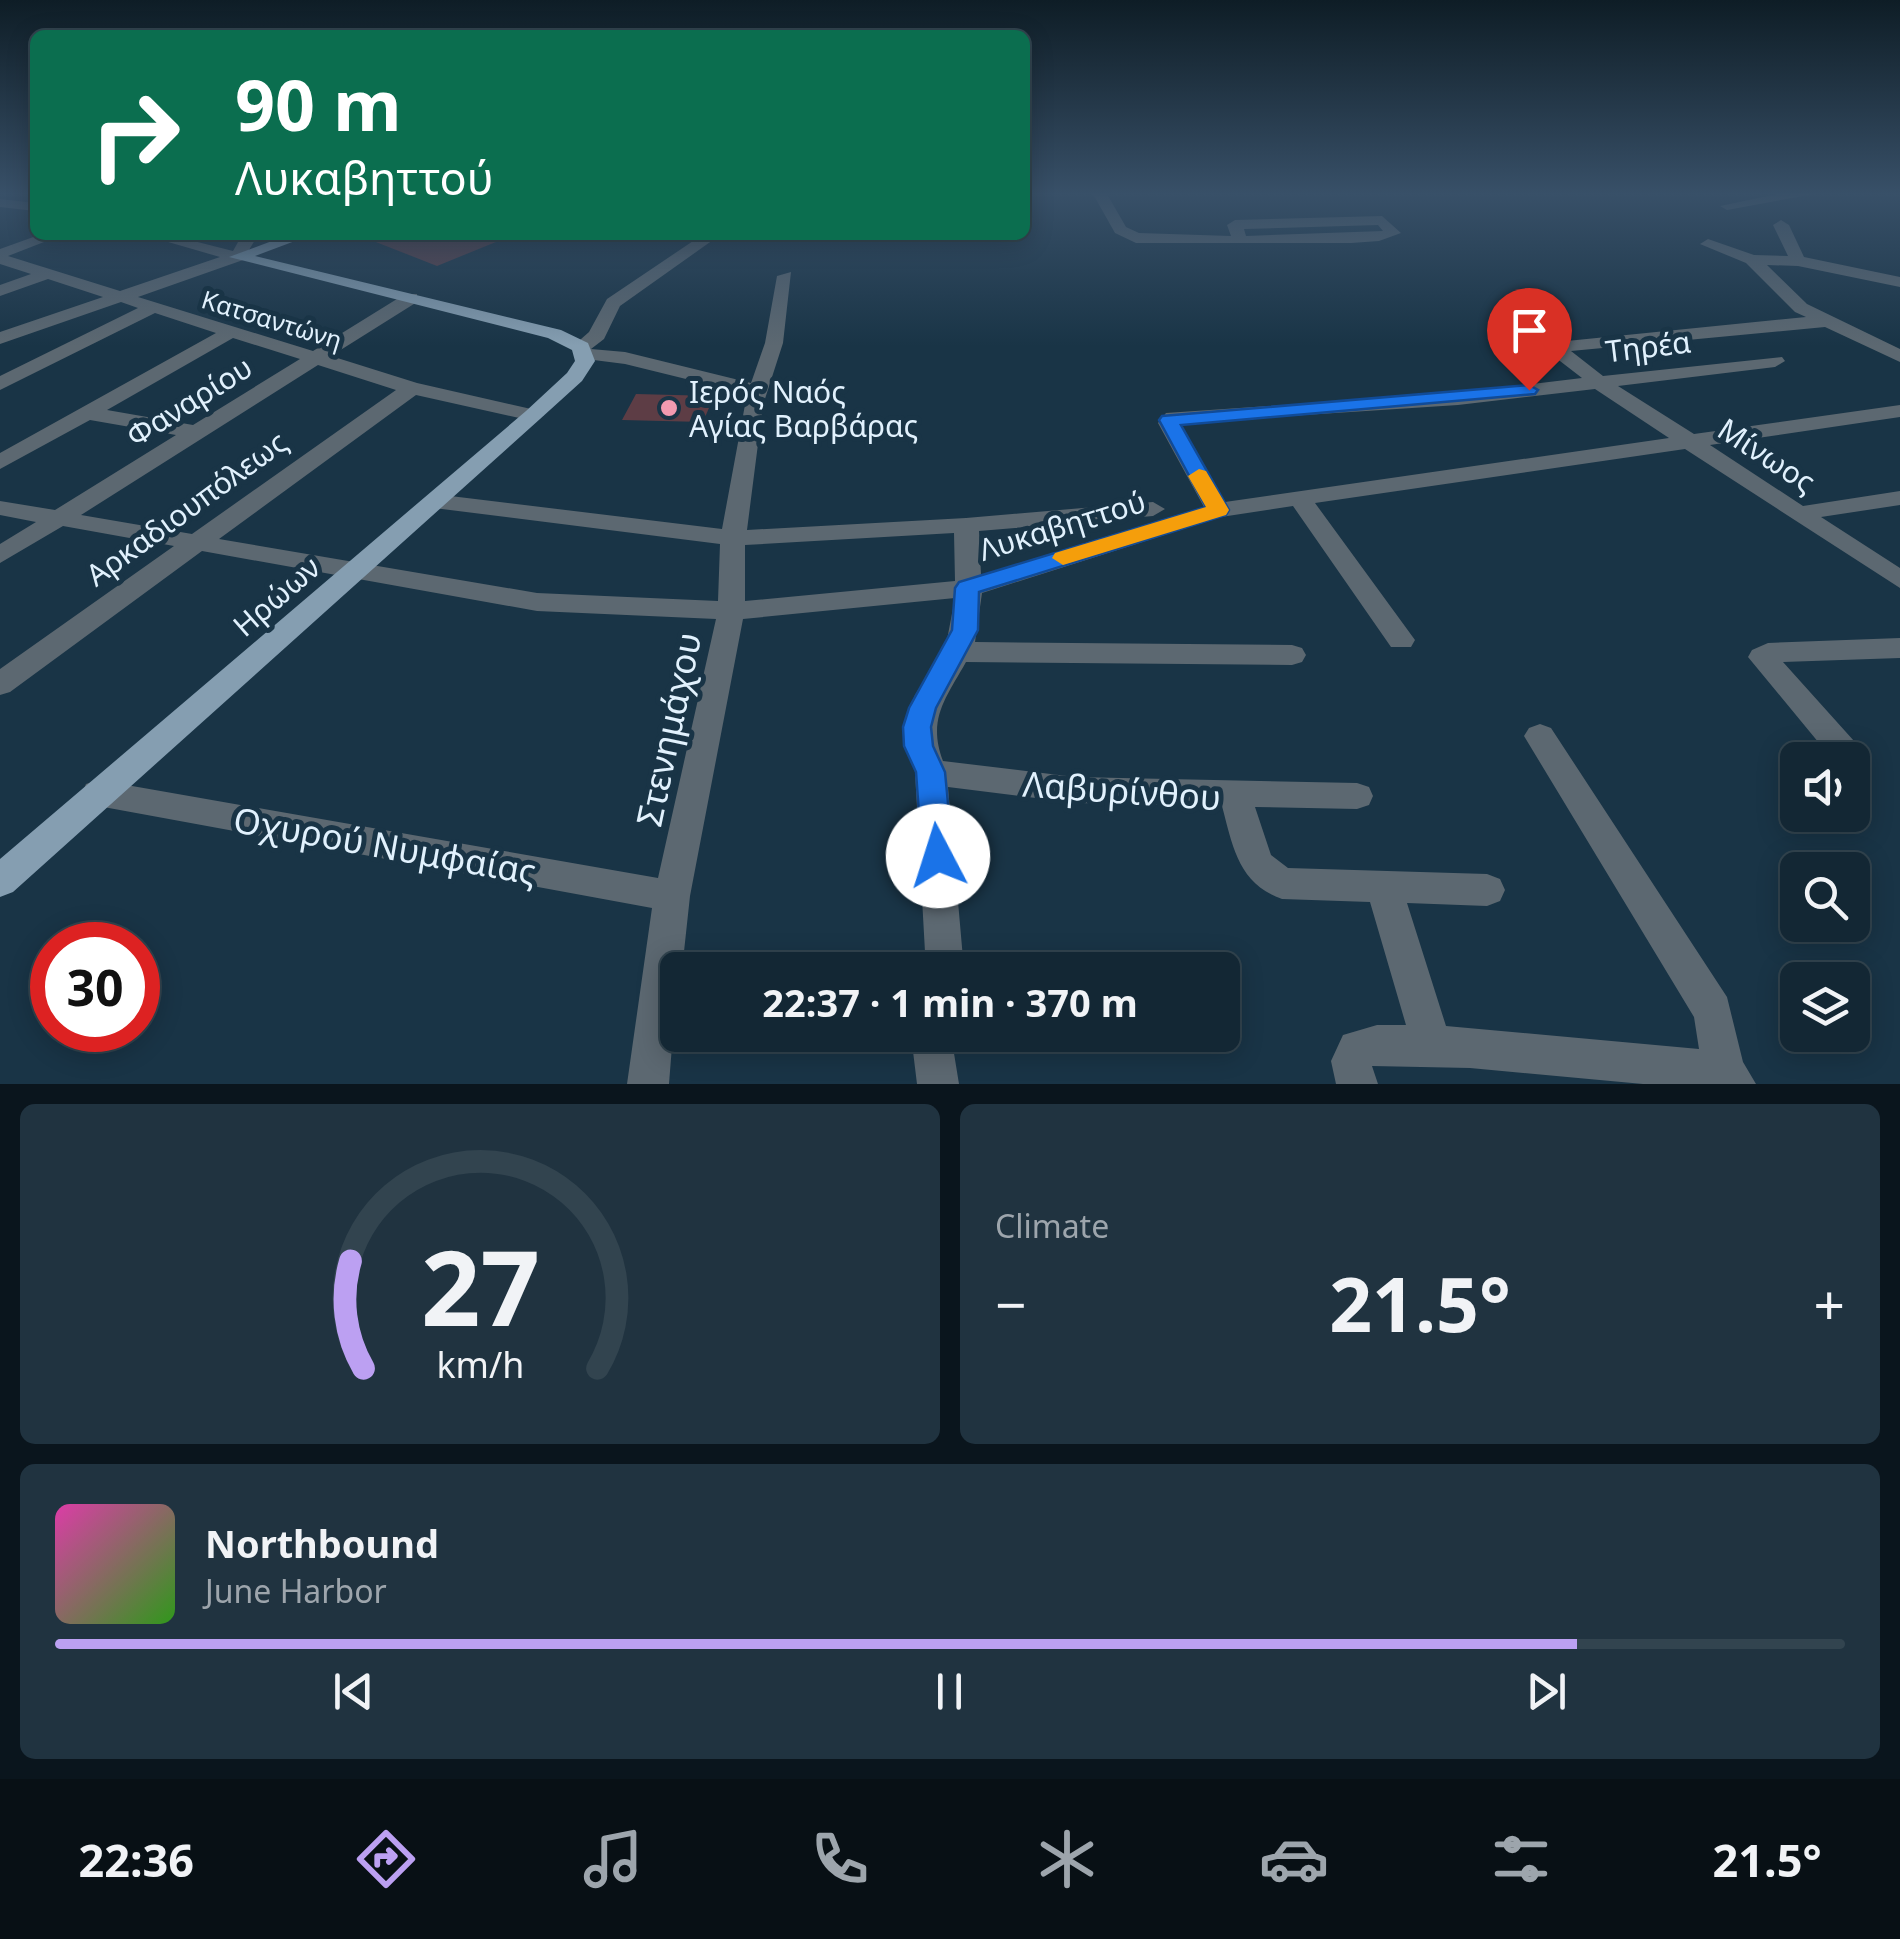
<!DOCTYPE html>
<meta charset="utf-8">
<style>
body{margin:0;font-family:"Noto Sans",sans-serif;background:#203340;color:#f1f3f6;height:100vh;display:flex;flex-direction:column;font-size:38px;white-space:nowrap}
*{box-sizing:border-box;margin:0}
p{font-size:32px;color:#9da5ac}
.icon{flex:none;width:55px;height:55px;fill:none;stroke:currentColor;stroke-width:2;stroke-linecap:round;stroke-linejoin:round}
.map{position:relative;height:1084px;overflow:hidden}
.drawer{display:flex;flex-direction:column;gap:20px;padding:20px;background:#0a151d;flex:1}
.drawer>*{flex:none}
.guide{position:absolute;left:30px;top:30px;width:1000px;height:210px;border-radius:15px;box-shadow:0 5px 25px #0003,0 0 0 2px #32444f;background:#0b6e4f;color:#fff;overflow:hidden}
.tools{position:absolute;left:1780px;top:742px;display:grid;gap:20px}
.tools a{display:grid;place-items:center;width:90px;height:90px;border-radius:15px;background:#132734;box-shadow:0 5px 25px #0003,0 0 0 2px #32444f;font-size:50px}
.speed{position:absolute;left:30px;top:922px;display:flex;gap:20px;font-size:50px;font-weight:700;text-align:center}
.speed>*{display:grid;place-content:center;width:130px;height:130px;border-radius:50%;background:#132734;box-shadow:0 5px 25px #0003,0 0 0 2px #32444f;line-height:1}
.speed .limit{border:15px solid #d22;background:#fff;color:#111}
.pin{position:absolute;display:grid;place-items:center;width:85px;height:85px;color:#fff;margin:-102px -42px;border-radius:50% 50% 50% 0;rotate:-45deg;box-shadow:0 0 10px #0007}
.pin .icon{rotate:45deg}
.me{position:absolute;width:110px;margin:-55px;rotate:355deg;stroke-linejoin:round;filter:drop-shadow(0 0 8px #0008)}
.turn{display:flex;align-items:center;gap:35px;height:210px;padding:0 40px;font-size:45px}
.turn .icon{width:130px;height:130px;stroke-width:2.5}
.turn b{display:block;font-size:70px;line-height:85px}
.big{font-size:75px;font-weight:700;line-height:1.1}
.drawer .tile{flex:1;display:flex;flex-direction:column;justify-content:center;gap:15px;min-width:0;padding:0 35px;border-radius:15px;background:#203340}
.drawer .dial{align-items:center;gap:0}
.dial svg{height:260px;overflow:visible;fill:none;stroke:#32444f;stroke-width:7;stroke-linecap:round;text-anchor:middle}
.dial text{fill:#f1f3f6;stroke:none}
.song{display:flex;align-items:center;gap:30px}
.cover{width:120px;height:120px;border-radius:15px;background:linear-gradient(135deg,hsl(320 70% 55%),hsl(110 70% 35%))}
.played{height:10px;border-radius:5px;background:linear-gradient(90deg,#bca0f2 85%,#32444f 85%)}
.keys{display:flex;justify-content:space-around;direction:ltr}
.heat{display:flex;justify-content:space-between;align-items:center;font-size:55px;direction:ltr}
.drawer .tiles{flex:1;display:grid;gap:20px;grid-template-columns:1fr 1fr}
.tile:last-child{grid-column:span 2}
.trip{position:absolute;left:660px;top:952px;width:580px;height:100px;border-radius:15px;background:#132734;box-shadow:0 5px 25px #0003,0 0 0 2px #32444f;font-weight:700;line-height:100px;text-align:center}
.dock{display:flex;height:160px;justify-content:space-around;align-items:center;background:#081015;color:#9da5ac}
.dock .icon{width:70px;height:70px}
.dock .current{color:#bca0f2}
.dock b{font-size:45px;color:#f1f3f6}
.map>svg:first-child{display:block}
</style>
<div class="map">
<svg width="1900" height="1084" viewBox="0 0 1900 1084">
<rect width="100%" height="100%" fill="#193446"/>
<path fill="#5d3d45" d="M358,235H513L437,266Z
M636,394L714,396L703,422L622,420Z"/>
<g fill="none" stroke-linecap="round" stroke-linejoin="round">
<path fill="#5c6871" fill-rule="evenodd" d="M1093,194H1107L1126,227L1139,233L1231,236L1227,225L1235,220L1382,216L1401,233L1379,241L1351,243H1136L1115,233ZM1378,225L1383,231L1246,236L1244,229Z
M1778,194H1814L1727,210L1720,206Z
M0,199L35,203V211L0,207Z
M1781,220L1789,225L1804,257L1900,277V287L1798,266L1767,265L1807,304L1900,349V362L1825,327L1571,351L1603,376L1782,357L1785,361L1775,367L1618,386L1694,434L1900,405V417L1710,445L1803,506L1900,491V505L1821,517L1900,568V588L1685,449L1315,503L1415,640L1411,647H1391L1293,506L1221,517L982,593L975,642L1292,645L1302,648L1306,655L1302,662L1292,665L966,662C946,698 927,719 943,761L1075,777L1357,783L1369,787L1373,796L1369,805L1357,809L1255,807L1271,855L1288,868L1487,874L1500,879L1505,890L1500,901L1487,906L1407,903L1446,1026L1699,1049L1694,1017L1524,736L1529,728L1540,724L1551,728L1727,997L1743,1062L1756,1084H1643L1470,1068L1372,1066L1378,1084H1336L1331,1061L1343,1035L1377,1025H1406L1370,902L1282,899C1238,883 1233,847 1222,806L1075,803L948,787L964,970H926L915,772L904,726L915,695L946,645L955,598L743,619L690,896L682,970H678L669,1084H627L652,908L98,806L86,802L82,793L86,784L98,780L658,878L716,619L537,611L202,551L10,692L0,695V669L174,546L63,526L0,563V544L36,522L0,515V501L55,510L176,435L90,420L0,469V453L216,333L155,313L0,390V376L138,308L121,302L0,344V332L103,297L48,279L0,296V285L31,274L0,264V249L39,235H62L8,256L120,291L220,257L144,235H170L233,251L242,235H258L243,260L138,297L313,351L405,294H417V302L331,356L417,383L540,411L544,415L533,421L416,395L219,539L537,593L718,601L720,544L434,508L422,501L434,494L722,529L747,394L625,364L578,358L572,347L589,332L607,299L702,235H720L620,306L604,339L591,349L625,352L751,383L765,343L777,276L791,272L783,343L763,405L747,530L966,518L1153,502L1165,509L1153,516L979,531L981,575L1204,507L1158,423L1166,413L1458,393L1582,378L1547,351V343L1806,317L1795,312L1746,263L1700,244L1708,239L1754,255L1788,256L1773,225ZM233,338L300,359L193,425L107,410ZM318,365L396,390L192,534L81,515ZM1595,389L1669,438L1225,502L1180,423L1458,405ZM954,533L955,581L745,601V545Z
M1900,638V658L1783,662L1863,751L1868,760L1863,769L1852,772V760H1833L1748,657L1752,650L1768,643Z
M911,1035H951L959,1084H917Z"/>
<path fill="#859eb1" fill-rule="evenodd" d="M288,235H311L255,256L561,330L588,343L595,361L582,381L540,419L13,892L0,897V859L526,411L567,373L575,361L572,350L548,338L229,257Z"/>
</g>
<linearGradient id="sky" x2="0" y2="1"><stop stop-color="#0e1d26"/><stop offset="0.56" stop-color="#385068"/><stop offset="1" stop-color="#385068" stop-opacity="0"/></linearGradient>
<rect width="1900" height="346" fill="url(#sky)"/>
<path fill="#1a73e8" stroke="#114b97" stroke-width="2.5" d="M1529,385L1538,390L1535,394L1181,425L1229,510L1226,515L979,592L978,630L936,708L931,727L933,746L945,772L953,856L949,865L938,869L926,865L922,856L916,772L904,746L903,727L909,708L952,630L955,588L959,582L1206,507L1159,420L1162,416Z"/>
<path fill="#f59e0b" d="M1199,469L1206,471L1229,510L1226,515L1063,565L1052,558L1055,553L1206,507L1188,476Z"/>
<circle fill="#f29ab0" stroke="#193446" stroke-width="4" cx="669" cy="408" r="10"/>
<g text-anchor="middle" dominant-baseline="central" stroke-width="10" stroke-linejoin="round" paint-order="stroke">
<g font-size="25" fill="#e1f1fd" stroke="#193446">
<text transform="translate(272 319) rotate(17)">Κατσαντώνη</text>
</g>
<g font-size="30" fill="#e1f1fd" stroke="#193446">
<text transform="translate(1648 346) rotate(-7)">Τηρέα</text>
<text transform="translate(189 401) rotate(-32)">Φαναρίου</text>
<text transform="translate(1767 455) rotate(33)">Μίνωος</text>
<text transform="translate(186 508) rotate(-36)">Αρκαδιουπόλεως</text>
<text transform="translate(1062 525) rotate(-17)">Λυκαβηττού</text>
<text transform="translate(276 596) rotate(-41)">Ηρώων</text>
</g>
<g font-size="30" fill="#e1f1fd" stroke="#193446" text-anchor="start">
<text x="689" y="391">Ιερός Ναός<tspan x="689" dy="34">Αγίας Βαρβάρας</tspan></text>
</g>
<g font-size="35" fill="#e1f1fd" stroke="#193446">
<text transform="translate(668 729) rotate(-78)">Στενημάχου</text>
<text transform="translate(1122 790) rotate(4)">Λαβυρίνθου</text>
<text transform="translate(385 845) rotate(10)">Οχυρού Νυμφαίας</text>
</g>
</g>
</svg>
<div class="tools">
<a><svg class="icon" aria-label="sound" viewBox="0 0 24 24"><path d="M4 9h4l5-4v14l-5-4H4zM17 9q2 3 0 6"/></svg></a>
<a><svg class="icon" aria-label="search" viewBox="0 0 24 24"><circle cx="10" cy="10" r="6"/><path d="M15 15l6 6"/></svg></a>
<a><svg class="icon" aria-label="layers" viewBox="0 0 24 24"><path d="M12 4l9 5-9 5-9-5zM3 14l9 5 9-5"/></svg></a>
</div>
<div class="speed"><div class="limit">30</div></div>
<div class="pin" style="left:1529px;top:390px;background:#d93025"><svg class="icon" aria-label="arrive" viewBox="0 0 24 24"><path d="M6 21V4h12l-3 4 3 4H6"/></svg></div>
<svg class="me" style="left:938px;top:856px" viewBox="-20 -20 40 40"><circle r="19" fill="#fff"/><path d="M0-13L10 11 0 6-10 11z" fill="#1a73e8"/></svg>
<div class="trip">22:37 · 1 min · 370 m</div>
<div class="guide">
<div class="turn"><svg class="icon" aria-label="right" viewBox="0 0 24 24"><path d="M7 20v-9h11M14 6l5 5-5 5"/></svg><div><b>90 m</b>Λυκαβηττού</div></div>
</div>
</div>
<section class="drawer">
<div class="tiles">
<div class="tile dial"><svg viewBox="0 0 100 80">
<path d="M14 69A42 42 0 1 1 86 69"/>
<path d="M14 69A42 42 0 0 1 10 36" stroke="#bca0f2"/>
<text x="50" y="56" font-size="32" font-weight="700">27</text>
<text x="50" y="72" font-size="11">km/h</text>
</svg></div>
<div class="tile"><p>Climate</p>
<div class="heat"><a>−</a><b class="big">21.5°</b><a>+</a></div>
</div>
<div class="tile">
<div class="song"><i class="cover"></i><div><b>Northbound</b><p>June Harbor</p></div></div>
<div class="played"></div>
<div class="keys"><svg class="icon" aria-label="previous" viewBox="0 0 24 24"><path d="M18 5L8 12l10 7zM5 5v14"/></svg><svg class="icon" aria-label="pause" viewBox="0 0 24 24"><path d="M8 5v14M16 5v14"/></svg><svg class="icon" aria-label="next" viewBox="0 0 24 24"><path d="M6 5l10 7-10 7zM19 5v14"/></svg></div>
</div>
</div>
</section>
<nav class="dock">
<b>22:36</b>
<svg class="icon current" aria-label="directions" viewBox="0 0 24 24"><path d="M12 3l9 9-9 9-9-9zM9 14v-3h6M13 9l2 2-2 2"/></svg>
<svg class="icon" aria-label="music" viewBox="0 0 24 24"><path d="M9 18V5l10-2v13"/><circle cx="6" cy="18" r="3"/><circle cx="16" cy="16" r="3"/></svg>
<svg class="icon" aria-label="phone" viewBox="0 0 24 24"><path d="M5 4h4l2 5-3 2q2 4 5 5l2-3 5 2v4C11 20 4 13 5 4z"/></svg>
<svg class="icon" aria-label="climate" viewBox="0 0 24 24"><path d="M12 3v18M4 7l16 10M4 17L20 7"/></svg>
<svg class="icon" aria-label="car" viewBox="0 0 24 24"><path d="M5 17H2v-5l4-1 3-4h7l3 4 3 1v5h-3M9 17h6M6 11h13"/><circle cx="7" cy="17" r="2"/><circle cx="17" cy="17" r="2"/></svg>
<svg class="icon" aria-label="filters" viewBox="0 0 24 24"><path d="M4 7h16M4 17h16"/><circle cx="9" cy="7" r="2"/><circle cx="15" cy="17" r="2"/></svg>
<b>21.5°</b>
</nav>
